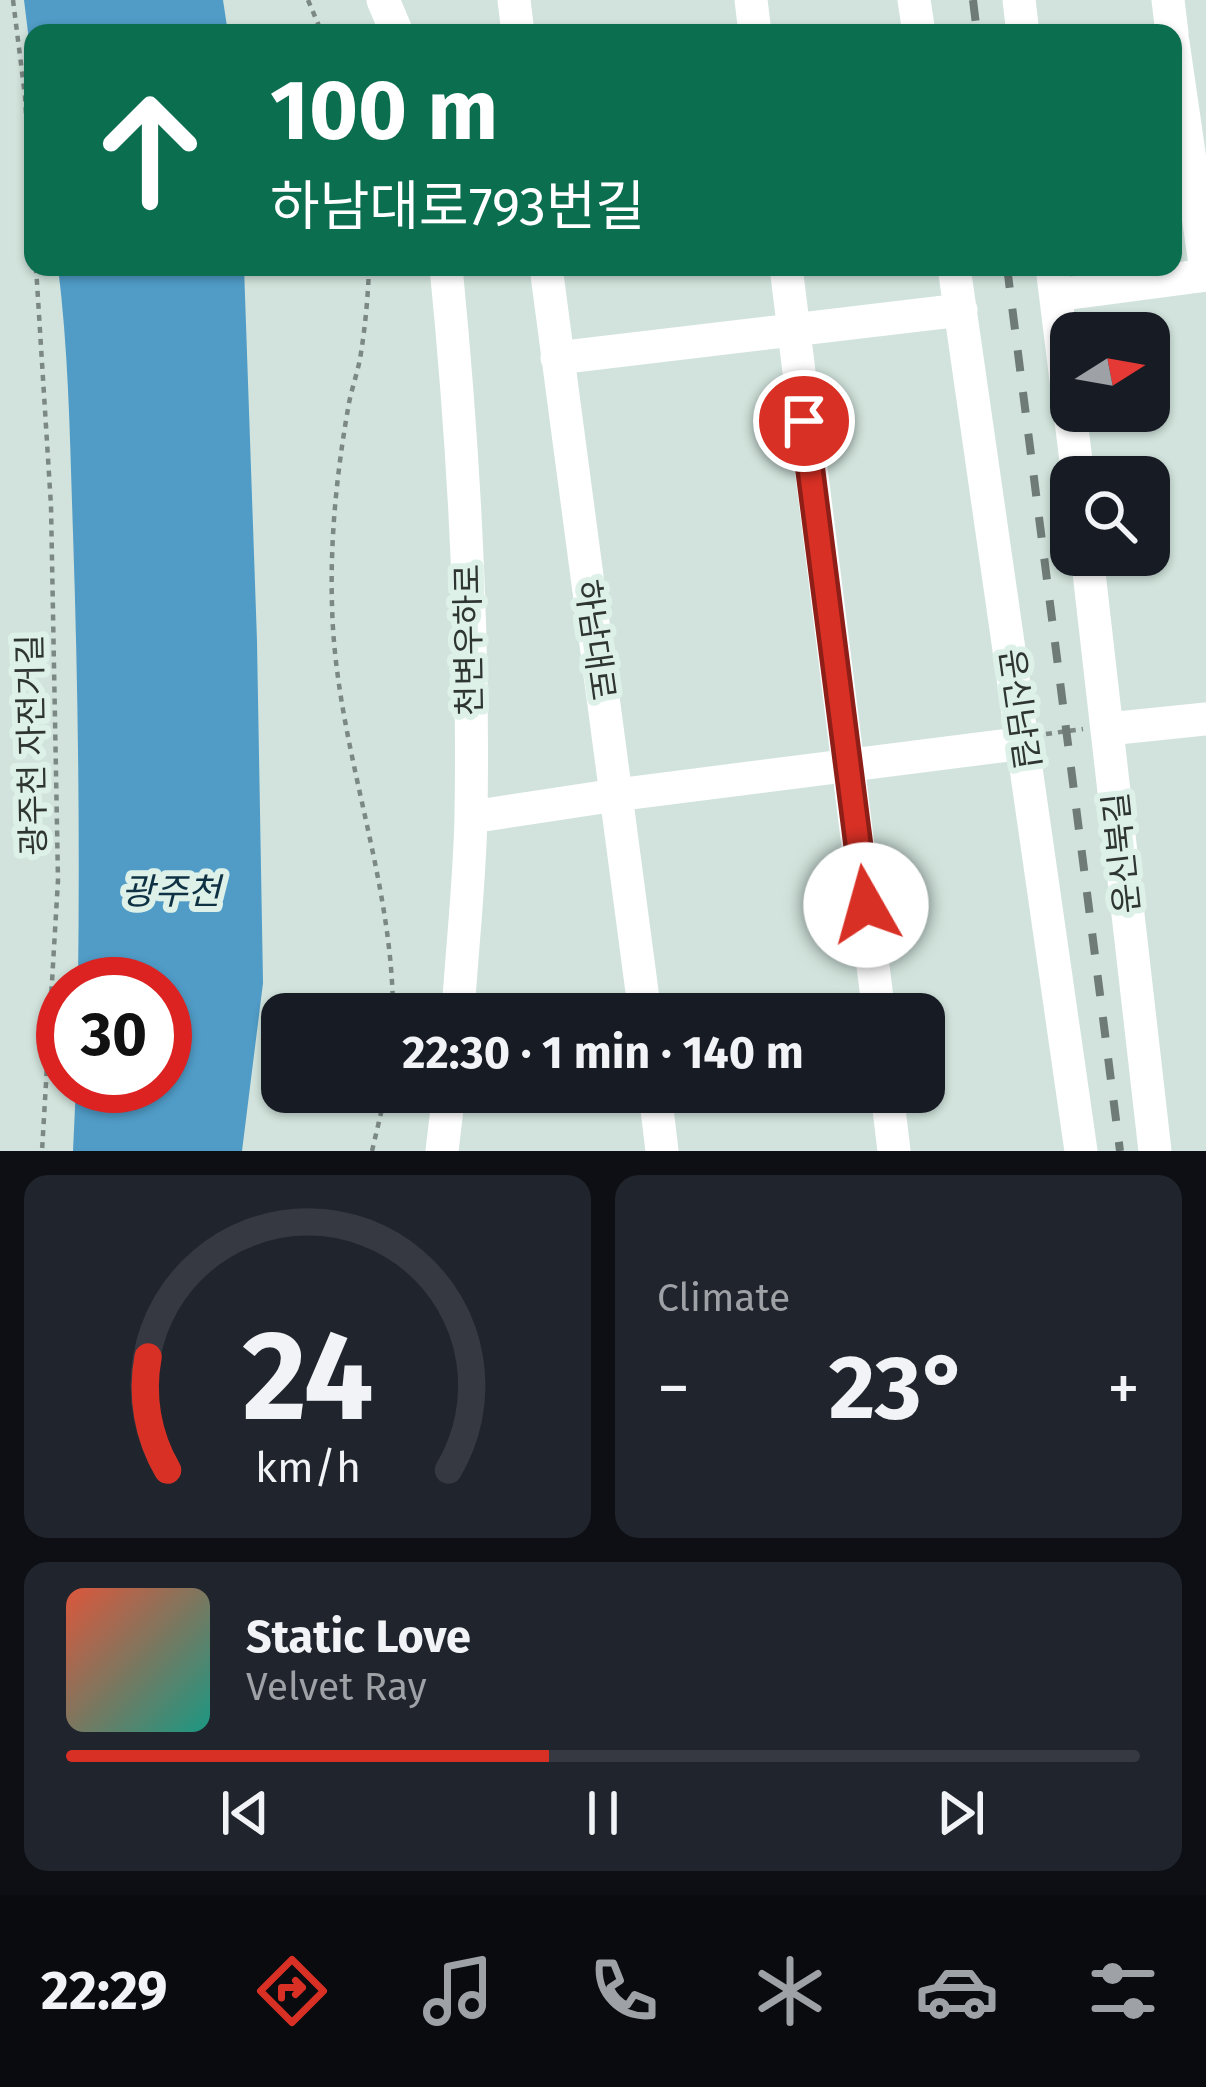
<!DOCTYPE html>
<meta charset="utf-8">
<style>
body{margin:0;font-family:"Fira Sans","Noto Sans KR",sans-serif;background:#20242c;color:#f1f3f6;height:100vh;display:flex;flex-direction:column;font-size:45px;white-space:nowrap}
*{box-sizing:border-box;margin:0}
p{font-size:39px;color:#9ea1a6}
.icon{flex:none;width:66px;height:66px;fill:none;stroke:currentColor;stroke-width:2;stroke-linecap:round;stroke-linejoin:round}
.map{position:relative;height:1151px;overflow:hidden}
.sheet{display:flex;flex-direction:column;gap:24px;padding:24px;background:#0d0f14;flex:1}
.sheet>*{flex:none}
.guide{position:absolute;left:24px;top:24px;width:1158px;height:252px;border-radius:24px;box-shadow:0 3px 9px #0004;background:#0b6e4f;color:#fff;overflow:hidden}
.needle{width:78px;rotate:79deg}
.buttons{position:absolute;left:1050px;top:312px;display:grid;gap:24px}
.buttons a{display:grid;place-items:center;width:120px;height:120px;border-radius:24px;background:#171b24;box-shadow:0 3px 9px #0004;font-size:60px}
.speed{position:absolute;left:36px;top:957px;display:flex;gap:24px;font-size:60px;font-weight:700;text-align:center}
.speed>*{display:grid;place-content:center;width:156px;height:156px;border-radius:50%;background:#171b24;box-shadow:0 3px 9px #0004;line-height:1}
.speed .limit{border:18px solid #d22;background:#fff;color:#111}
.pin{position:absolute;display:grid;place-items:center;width:102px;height:102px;color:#fff;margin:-51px;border:6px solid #fff;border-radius:50%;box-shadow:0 3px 12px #0007}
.me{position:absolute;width:132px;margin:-66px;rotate:353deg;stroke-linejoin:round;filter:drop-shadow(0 0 9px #0008)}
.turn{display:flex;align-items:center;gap:42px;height:252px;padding:0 48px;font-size:54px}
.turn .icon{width:156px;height:156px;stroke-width:2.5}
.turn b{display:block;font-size:84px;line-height:102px}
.big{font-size:90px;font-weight:700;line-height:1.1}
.sheet .card{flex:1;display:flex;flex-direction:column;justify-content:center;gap:18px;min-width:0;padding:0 42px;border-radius:24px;background:#20242c}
.sheet .dial{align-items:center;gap:0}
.dial svg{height:312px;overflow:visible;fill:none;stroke:#363941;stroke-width:7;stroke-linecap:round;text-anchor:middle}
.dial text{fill:#f1f3f6;stroke:none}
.song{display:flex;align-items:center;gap:36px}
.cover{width:144px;height:144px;border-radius:18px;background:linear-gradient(135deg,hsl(10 70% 55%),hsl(170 70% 35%))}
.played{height:12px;border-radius:6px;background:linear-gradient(90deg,#d93025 45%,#363941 45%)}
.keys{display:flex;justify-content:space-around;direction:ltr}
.heat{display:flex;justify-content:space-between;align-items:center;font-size:66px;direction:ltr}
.sheet .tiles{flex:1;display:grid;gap:24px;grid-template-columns:1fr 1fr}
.card:last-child{grid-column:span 2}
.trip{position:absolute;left:261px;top:993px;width:684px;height:120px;border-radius:24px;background:#171b24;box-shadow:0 3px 9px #0004;font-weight:700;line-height:120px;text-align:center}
.tab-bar{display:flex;height:192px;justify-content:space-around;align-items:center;background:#090b0e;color:#9ea1a6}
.tab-bar .icon{width:84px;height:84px}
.tab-bar .selected{color:#d93025}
.tab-bar b{font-size:54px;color:#f1f3f6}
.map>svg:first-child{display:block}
</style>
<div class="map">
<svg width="1206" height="1151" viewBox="0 0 1206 1151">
<rect width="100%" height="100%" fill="#d1e3dc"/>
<path fill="#509cc7" d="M24,0H223L228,33H33V73Z
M58,267H244L257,641L263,983L242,1151H73L76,1086H165V984H78C80,834 78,683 73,533C70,444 69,355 58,267Z"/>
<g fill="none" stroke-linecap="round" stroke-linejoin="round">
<path stroke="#7c8884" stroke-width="4.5" stroke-dasharray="6 6" stroke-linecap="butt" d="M13,0L25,96L33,233
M308,0L322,33
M36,267L51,506L58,880L42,1151
M369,267C368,298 365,329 360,359C357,374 352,388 349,403C337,470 330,538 332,605C335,745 393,875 393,1014
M1046,734L1083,729
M372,1151L386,1092"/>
<path stroke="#fff" stroke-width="33" d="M383,0L397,33
M514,0L518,33
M751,0L755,33
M914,0L919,33
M1019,0L1023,33
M1168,0L1172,33
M1173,42L1206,271
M446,267C464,449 474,631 471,814C470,880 462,947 458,1014
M546,267L645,1014
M786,267L879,1014
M954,267L1081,1151
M1052,267L1078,477
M1056,295L1206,275
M557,358L961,310
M1087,555L1155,1151
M1108,729L1206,719
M471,817L616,795L1024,743
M655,1092L662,1151
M887,1092L894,1151
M442,1151L449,1092"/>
<path stroke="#6f7b77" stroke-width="8" stroke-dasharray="21 21" stroke-linecap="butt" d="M973,0L977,33
M1007,267L1120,1151"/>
</g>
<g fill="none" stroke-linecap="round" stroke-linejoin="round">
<g stroke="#8d1f18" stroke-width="30">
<path id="route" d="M804,421L866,905"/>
</g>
<use href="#route" stroke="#d93025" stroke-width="21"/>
</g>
<g text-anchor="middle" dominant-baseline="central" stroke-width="12" stroke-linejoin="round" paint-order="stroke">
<g font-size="33" fill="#2e3533" stroke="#def1e9">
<text transform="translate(469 640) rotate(-91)">천변우하로</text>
<text transform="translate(595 640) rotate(82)">하남대로</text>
<text transform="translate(1019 709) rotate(82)">운신남길</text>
<text transform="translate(32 745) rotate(-91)">광주천 자전거길</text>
<text transform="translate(1122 853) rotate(-96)">운신북길</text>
</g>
<g font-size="36" font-style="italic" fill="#0e3143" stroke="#def1e9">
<text x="171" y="892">광주천</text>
</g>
</g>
</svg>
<div class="buttons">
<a><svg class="needle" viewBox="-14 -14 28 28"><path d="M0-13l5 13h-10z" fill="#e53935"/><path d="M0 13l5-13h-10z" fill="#9ea1a6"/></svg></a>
<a><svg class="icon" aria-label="search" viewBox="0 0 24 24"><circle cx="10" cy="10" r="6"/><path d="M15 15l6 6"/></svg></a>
</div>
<div class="speed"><div class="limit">30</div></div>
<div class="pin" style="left:804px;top:421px;background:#d93025"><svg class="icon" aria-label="arrive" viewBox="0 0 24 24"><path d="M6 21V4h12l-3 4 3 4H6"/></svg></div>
<svg class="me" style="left:866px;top:905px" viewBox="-20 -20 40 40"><circle r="19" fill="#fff"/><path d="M0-13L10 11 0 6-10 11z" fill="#d93025"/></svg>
<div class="trip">22:30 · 1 min · 140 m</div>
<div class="guide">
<div class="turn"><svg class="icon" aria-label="ahead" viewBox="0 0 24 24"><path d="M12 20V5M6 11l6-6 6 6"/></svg><div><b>100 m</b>하남대로793번길</div></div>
</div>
</div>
<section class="sheet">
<div class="tiles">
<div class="card dial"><svg viewBox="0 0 100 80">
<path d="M14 69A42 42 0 1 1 86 69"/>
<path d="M14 69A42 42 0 0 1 9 40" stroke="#d93025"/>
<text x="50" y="56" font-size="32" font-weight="700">24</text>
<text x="50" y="72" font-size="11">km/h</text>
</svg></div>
<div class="card"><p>Climate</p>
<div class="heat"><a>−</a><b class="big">23°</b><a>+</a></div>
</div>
<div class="card">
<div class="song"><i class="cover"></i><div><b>Static Love</b><p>Velvet Ray</p></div></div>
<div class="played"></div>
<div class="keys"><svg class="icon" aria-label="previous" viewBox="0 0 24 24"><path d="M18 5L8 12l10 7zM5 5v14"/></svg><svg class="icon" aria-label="pause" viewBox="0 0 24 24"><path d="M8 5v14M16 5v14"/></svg><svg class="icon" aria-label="next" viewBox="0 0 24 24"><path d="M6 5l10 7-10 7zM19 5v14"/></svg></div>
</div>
</div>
</section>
<nav class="tab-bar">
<b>22:29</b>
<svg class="icon selected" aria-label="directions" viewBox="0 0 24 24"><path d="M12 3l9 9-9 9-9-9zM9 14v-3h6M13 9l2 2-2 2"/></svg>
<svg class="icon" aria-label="music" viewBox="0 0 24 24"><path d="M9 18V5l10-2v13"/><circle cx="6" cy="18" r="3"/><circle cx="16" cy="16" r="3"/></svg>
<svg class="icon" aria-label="phone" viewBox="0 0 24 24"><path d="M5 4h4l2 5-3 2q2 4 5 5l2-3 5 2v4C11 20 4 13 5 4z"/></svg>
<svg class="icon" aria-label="climate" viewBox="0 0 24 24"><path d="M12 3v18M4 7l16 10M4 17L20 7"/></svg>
<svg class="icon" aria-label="car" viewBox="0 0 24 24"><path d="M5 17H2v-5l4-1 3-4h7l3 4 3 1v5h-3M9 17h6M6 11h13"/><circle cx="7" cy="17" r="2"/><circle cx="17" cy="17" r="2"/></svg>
<svg class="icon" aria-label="filters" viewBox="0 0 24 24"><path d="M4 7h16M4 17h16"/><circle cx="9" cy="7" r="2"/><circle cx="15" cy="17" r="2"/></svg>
</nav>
